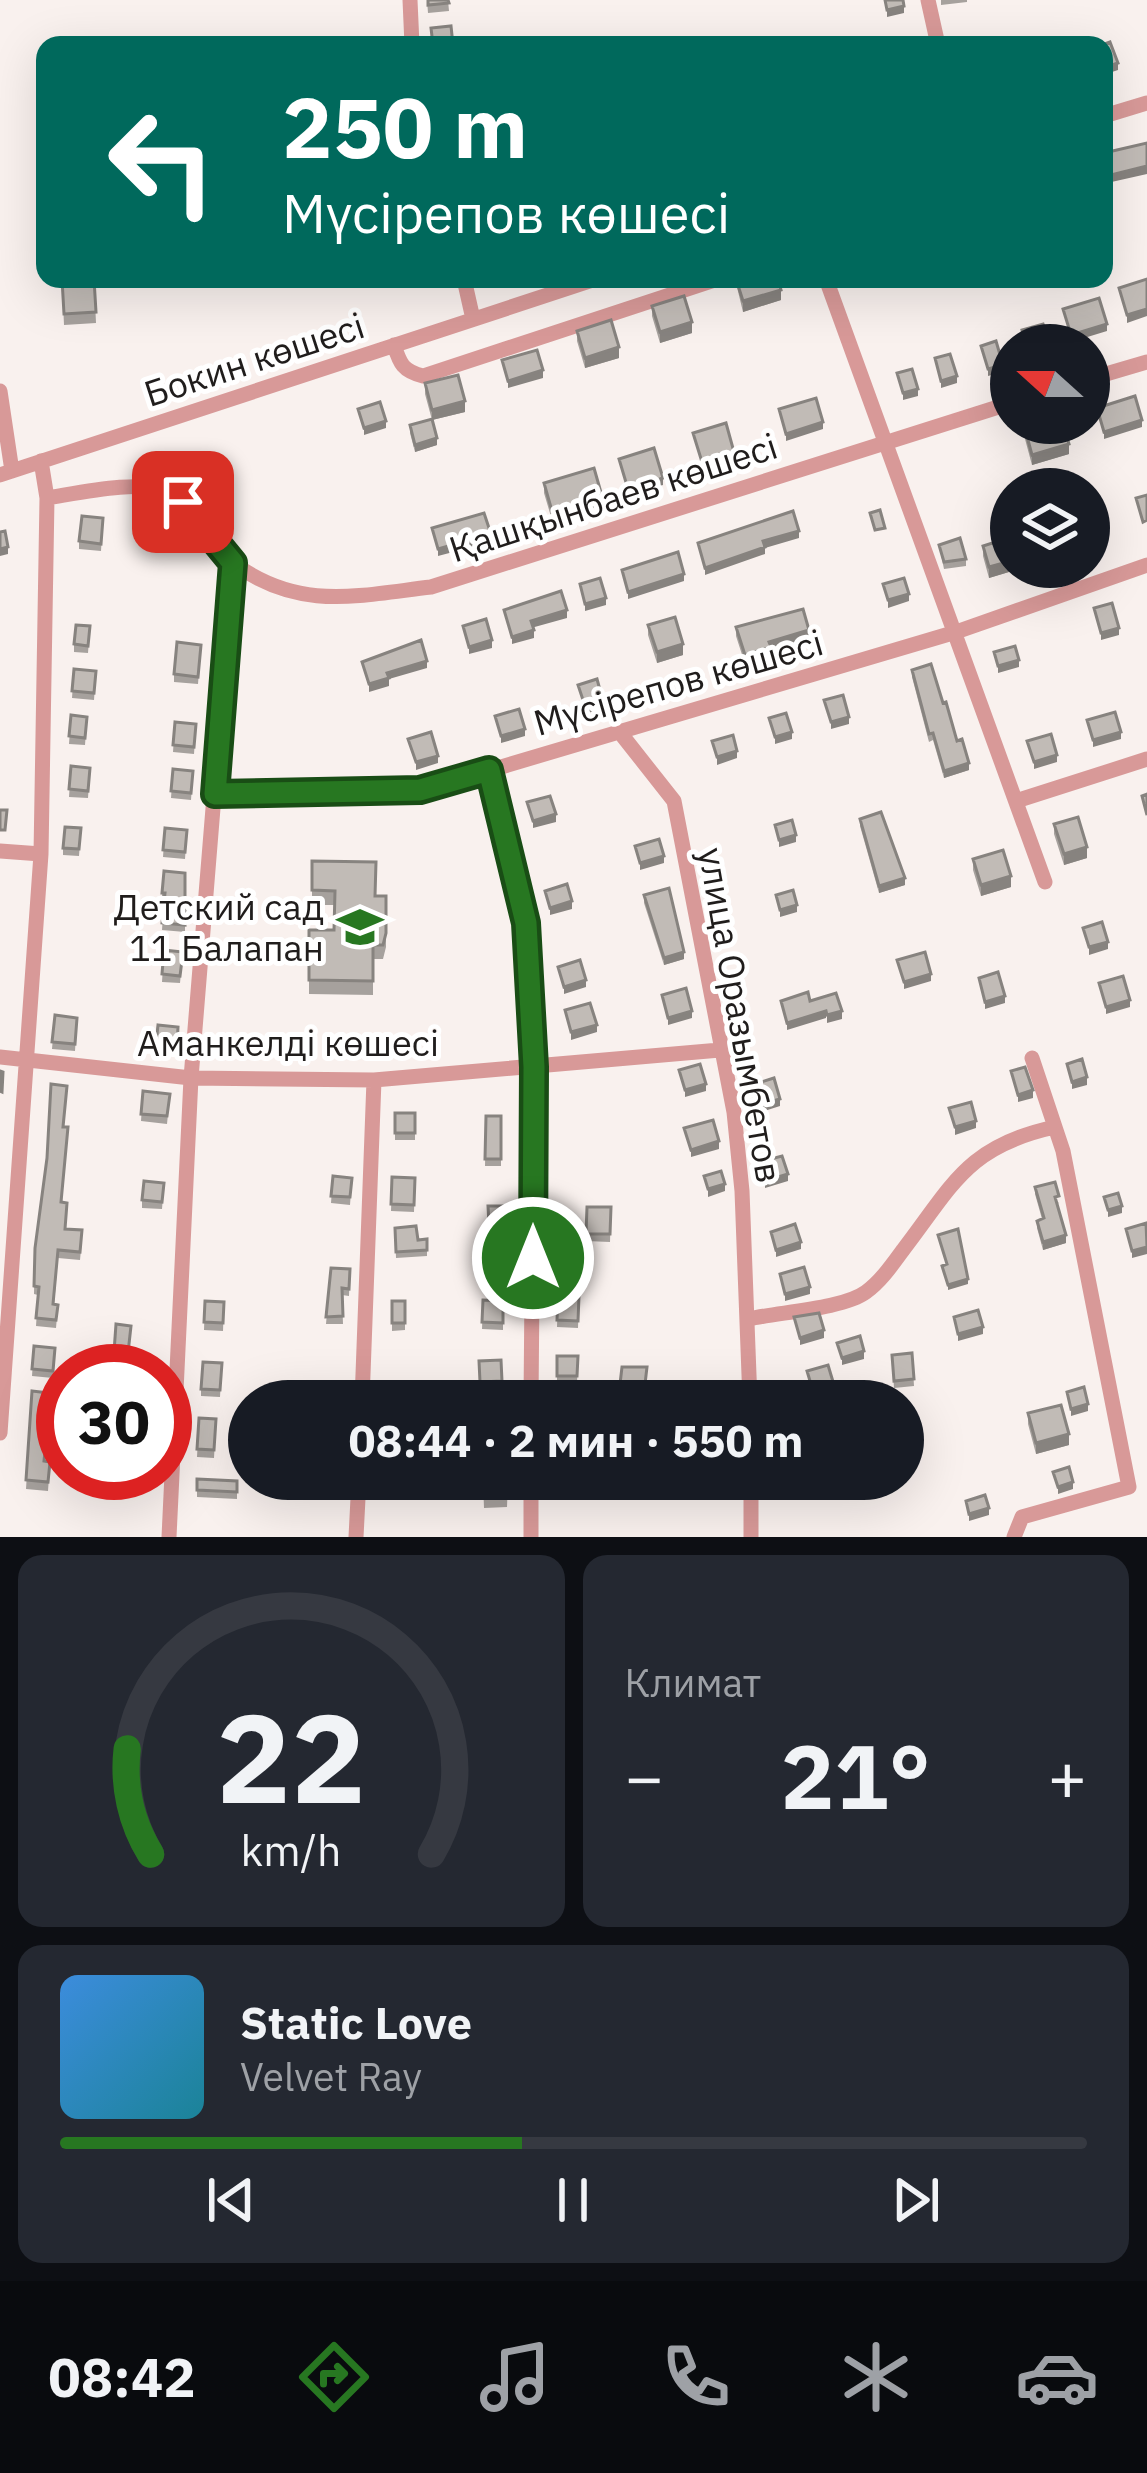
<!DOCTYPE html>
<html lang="ru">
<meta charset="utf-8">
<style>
body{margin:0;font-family:"IBM Plex Sans",sans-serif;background:#242831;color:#f1f3f6;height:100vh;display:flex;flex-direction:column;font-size:45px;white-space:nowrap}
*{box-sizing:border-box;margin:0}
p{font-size:39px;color:#9ea1a6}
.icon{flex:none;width:66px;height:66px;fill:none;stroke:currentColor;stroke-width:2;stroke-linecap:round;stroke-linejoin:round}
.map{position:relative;height:1537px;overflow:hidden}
.side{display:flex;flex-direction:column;gap:18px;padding:18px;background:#0d0f14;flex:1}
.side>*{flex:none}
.banner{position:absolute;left:36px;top:36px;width:1077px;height:252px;border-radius:24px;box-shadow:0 12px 48px #0002;background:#00695c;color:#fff;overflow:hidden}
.needle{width:78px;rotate:291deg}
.fabs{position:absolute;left:990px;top:324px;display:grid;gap:24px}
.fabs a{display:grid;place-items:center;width:120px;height:120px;border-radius:50%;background:#171b24;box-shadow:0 12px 48px #0002;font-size:60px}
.speed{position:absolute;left:36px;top:1344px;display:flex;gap:24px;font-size:60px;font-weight:700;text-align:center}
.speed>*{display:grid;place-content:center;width:156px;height:156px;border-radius:50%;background:#171b24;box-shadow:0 12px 48px #0002;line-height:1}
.speed .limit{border:18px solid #d22;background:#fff;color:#111}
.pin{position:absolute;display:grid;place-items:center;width:102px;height:102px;color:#fff;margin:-51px;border-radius:24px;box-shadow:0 6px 18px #0006}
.me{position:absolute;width:132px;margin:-66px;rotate:0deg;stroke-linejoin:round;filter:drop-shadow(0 0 9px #0008)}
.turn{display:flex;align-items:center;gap:42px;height:252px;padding:0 48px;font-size:54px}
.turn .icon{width:156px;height:156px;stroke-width:2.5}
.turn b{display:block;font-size:84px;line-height:102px}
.big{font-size:90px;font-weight:700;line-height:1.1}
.side .widget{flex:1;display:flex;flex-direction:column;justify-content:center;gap:18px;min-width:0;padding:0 42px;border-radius:24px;background:#242831}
.side .dial{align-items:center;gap:0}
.dial svg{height:312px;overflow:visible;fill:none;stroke:#363941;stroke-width:7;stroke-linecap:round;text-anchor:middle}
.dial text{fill:#f1f3f6;stroke:none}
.song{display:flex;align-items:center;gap:36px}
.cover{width:144px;height:144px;border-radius:18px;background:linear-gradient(135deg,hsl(210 70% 55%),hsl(190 70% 35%))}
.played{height:12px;border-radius:6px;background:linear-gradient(90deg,#277721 45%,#363941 45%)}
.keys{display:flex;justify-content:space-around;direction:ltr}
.heat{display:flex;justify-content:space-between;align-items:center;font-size:66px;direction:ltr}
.side .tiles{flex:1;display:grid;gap:18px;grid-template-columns:1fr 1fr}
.widget:last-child{grid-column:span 2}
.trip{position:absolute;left:228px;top:1380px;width:696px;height:120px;border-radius:60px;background:#171b24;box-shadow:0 12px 48px #0002;font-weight:700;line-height:120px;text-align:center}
.dock{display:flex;height:192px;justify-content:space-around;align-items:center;background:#090b0e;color:#9ea1a6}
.dock .icon{width:84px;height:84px}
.dock .active{color:#277721}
.dock b{font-size:54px;color:#f1f3f6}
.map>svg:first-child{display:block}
</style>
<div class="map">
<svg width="1147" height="1537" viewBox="0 0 1147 1537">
<rect width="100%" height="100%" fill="#f9f1ee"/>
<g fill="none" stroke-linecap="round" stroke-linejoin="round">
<path stroke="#d89998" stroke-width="15" d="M410,0L412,45
M928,0L938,45
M1104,116L1147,103
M464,279L473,319
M826,279L1045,882
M394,345C400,364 403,371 423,376L718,279
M1089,379L1147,362
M0,391L12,471
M0,475L596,279
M47,498C79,493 140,479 170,492C191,501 218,545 233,563L191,1078L169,1537
M233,563C299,611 355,596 431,587L1011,403
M618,730L674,801L734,1112L742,1191L750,1401
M489,770L526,923L534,1067L531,1401
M215,794L420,791L956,632L1147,565
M1016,801L1147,759
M0,851L41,854
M0,1057L191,1078L374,1080L720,1050
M749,1319C779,1312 843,1309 866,1292C881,1281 892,1265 903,1250C953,1185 967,1146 1055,1127
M362,1401L374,1080
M0,1433L41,854L47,498L41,461
M751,1479V1537
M356,1537L359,1479
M531,1537V1479
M1014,1537L1022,1517L1129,1487L1063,1151L1032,1058"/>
</g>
<path fill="#a6a19d" d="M427,0H448L449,11L428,13Z
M941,0H967V2L941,5Z
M62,279H94L96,323L64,325Z
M735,279H778L781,300L743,312Z
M652,306L692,333L660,343L652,316Z
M577,331L619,358L585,368L577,341Z
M425,383L465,412L432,420L437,445L415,452L410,433V425L432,420L425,394Z
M1025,429L1069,454L1032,465L1025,439Z
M544,483L602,505L552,520L544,493Z
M103,518L101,551L79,549V541Z
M939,545L966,559V566L944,569Z
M983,546L1025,567L989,578L983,556Z
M648,625L683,655L657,663L648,635Z
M90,626L88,653L74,652V644Z
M736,627L809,639L771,650V656L745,664L736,636Z
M201,645L198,684L174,682V674Z
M74,669L96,671L94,700L72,698Z
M912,670L943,703L969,770L944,778L933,740L929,742L912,677Z
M71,715L87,717L85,745L69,744Z
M175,722L196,724L194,754L173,752Z
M71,766L90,768L88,798L69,797Z
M173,769L193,771L191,800L171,798Z
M860,819L905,885L879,893L860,826Z
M1054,824L1087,858L1064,865L1054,834Z
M81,828L79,856L63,855V848Z
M165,828L187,830L185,859L163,857Z
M973,859L1011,887L981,896L973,870Z
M312,861L375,896H386V947L383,959H373V995L309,994V930H334L335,905H312Z
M185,873V932L162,930L164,901L162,900V893Z
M644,895L684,959L664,965L644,903Z
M164,950L183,952L180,983L162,982Z
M55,1015L77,1018L75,1051L52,1049Z
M178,1027L177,1052L156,1050V1043Z
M143,1091L170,1094L167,1124L141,1121Z
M395,1113H415V1140H395Z
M486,1116H501V1166H485Z
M64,1127L62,1203L66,1229L82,1239L80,1260L58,1258L54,1305H58L56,1328L36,1326L38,1295L34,1294L35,1248Z
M333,1176L352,1178L350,1205L331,1203Z
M392,1177L415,1178L414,1212L391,1211Z
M164,1183L162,1209L142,1208V1200Z
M1035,1187L1059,1203L1057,1204L1066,1243L1043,1250L1037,1228V1221L1042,1219L1035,1194Z
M488,1206H504L505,1232H489Z
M587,1207H611L610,1242L586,1241Z
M395,1228L418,1240L427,1239V1256L396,1258Z
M578,1244L577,1266H557V1259Z
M331,1268L350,1269L349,1296L342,1295L343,1324H326Z
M558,1295L579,1296L578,1328L557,1327Z
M483,1300L503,1301V1330L482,1329Z
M205,1301L224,1302L223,1331L204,1330Z
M392,1301H405V1330L392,1331Z
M131,1326L128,1361L114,1359V1352Z
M34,1346L55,1348L53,1378L32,1376Z
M912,1353L914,1386L894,1388L892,1355Z
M557,1356H578L577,1383H557Z
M501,1360L502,1388L480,1389L479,1361Z
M222,1363L220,1397L201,1396V1389Z
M32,1391L58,1403L55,1433L48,1432L45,1461L50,1462L48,1491L26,1489Z
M1028,1413L1069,1445L1036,1454L1028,1424Z
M199,1418L216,1419L214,1458L197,1457Z
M120,1473H142L141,1492L119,1490Z
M197,1479L237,1481V1499L197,1497Z
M460,1479H508L507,1507L484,1508L483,1481Z
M554,1479H578V1494L554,1493Z
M707,1479H730L729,1498L706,1496Z"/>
<path fill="#87837f" d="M904,6V13L887,17V10Z
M1118,63V70L1106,74V67Z
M1147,166V174L1107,183V176Z
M781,290V300L743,312V301Z
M1147,309V316L1127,323V315Z
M692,322V333L660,343V332Z
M1107,324V331L1071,342V335Z
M619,347V358L585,368V358Z
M1003,365V372L988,376V369Z
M543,370V378L508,388V381Z
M957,376V383L941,388V381Z
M918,389V396L903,400V393Z
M465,401V412L432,420V410Z
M1142,420V427L1104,439V432Z
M386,421V428L364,435V428Z
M823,422V429L786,441V434Z
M437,438V445L415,452V445Z
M1069,444V454L1032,465V455Z
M734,452V459L702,469V462Z
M663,478V485L628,496V489Z
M602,496V505L552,520V511Z
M799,531V538L765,548V554L705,575V568L763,541Z
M491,534V542L438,556V549Z
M8,547V554L0,556V549Z
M1011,561V567H1025L989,578V567Z
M684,574V581L628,599V592Z
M909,594V601L888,608V600Z
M606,598V605L585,611V604Z
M567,610V618L531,628V621Z
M1119,628V635L1101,640V633Z
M534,630V638L512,644V637Z
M809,630V639L771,650V656L745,664V655L769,642Z
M492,640V648L469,654V647Z
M683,644V655L657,663V652Z
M1019,660V667L998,673V666Z
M427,661V668L389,679V686L369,692V684L387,673Z
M603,701V708L585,714V706Z
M849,717V724L831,729V722Z
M525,729V736L501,743V736Z
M792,732V739L775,744V737Z
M1121,732V739L1093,747V740Z
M737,751V758L717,765V757Z
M1057,755V762L1034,769V762Z
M438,756V763L416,770V762Z
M969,763V770L944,778V771Z
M556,814V822L533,828V821Z
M796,835V842L779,847V840Z
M1087,847V858L1064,865V854Z
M664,856V863L640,870V863Z
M1011,876V887L981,896V885Z
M905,878V885L879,893V886Z
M572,901V909L550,915V908Z
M797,905V912L780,917V910Z
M1108,942V949L1089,955V947Z
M684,952V959L664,965V958Z
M931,974V981L904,989V982Z
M586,980V987L564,994V987Z
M1005,996V1003L985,1009V1002Z
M1130,1000V1007L1106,1014V1007Z
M692,1011V1018L668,1025V1018Z
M826,1011V1018L787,1030V1023Z
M842,1011V1019L827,1023V1015Z
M597,1025V1032L571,1040V1032Z
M1087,1077V1085L1072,1089V1082Z
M706,1084V1091L685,1097V1090Z
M1033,1090V1098L1018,1102V1095Z
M780,1099V1106L761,1112V1104Z
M976,1121V1128L955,1135V1127Z
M719,1141V1149L691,1157V1150Z
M788,1174V1181L765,1188V1181Z
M725,1184V1191L708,1197V1189Z
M1122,1206V1213L1108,1217V1210Z
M1066,1235V1243L1043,1250V1242Z
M801,1242V1249L776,1257V1250Z
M1147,1247V1254L1132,1258V1251Z
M968,1279V1284L948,1290V1285Z
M810,1287V1294L785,1301V1294Z
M983,1327V1334L958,1341V1334Z
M824,1330V1338L800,1345V1338Z
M864,1351V1359L842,1365V1358Z
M834,1385V1392L813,1398V1391Z
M1088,1404V1411L1071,1416V1409Z
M1069,1434V1445L1036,1454V1443Z
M881,1479H887V1484L865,1491V1483Z
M1073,1482V1489L1058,1494V1487Z
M817,1487V1494L797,1500V1493Z
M989,1508V1515L969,1521V1514Z"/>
<path fill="#c1bbb6" stroke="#87837f" stroke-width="3" d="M428,0H448L449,3L428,5Z
M885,0H903L904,6L887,10Z
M451,26L453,45H433L431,28Z
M1110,42L1118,63L1106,67L1104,45H1102Z
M1147,143V166L1107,176L1104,165V153Z
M62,279H94L96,312L64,314Z
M736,279H778L781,290L743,301Z
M1147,279V309L1127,315L1119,288Z
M684,296L692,322L660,332L652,306Z
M1099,298L1107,324L1071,335L1063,309Z
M611,320L619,347L585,358L577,331Z
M1043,324L1048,341L1026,345L1022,330Z
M996,341L1003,365L988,369L981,346Z
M537,350L543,370L508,381L502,360Z
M950,354L957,376L941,381L935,358Z
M912,369L918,389L903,393L897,373Z
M458,375L465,401L432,410L425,383Z
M1135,396L1142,420L1104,432L1097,408Z
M816,398L823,422L786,434L779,409Z
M380,402L386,421L364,428L358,409Z
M432,419L437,438L415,445L410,425Z
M726,423L734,452L702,462L693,433Z
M1044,423H1063L1069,444L1032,455L1025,429Z
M654,448L663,478L628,489L619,459Z
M594,468L602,496L552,511L544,483Z
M1147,495V520L1143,522L1136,498Z
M880,510L885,528L875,530L870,513Z
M793,511L799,531L763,541L765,547L705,568L698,543Z
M484,513L491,534L438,549L432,528Z
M82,516L103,518L101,544L79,541Z
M5,531L8,547L0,549V532Z
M1011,537V561L989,567L983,546Z
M960,538L966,559L944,562L939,545Z
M678,552L684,574L628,592L622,570Z
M600,578L606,598L585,604L580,584Z
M904,578L909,594L888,600L883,584Z
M561,591L567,610L531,621L534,630L512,637L504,610Z
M1112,603L1119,628L1101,633L1094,608Z
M803,609L809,630L769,642L771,647L745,655L736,627Z
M675,617L683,644L657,652L648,625Z
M486,619L492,640L469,647L463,626Z
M76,625L90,626L88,646L74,644Z
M421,640L427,661L387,673L389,678L369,684L362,662Z
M177,642L201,645L198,677L174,674Z
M1015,646L1019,660L998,666L994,652Z
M931,664L943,703L946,702L957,741L962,739L969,763L944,771L933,733L929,734L912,670Z
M74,669L96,671L94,693L72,691Z
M597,679L603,701L585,706L578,685Z
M843,695L849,717L831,722L824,700Z
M519,709L525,729L501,736L495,716Z
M1115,712L1121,732L1093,740L1087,720Z
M786,713L792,732L775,737L769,718Z
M71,715L87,717L85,738L69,736Z
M175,722L196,724L194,747L173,745Z
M431,732L438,756L416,762L408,739Z
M1051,734L1057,755L1034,762L1027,741Z
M733,735L737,751L717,757L712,741Z
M71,766L90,768L88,791L69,789Z
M173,769L193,771L191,793L171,791Z
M1147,794V815L1142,796Z
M550,796L556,814L533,821L527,802Z
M0,810H7L5,830H0Z
M881,812L905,878L879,886L860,819Z
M1078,817L1087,847L1064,854L1054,824Z
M792,820L796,835L779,840L775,825Z
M65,827L81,828L79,849L63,848Z
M165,828L187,830L185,852L163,850Z
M659,839L664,856L640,863L635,846Z
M1003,850L1011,876L981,885L973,859Z
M312,861L376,862L375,896H386V933L383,945H373V981L309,980V930H334L335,891L312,890Z
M164,871L185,873V925L162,923L165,893H162Z
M567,884L572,901L550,908L545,891Z
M669,888L684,952L664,958L644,895Z
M793,890L797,905L780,910L776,895Z
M1102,922L1108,942L1089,947L1083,928Z
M164,950L183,952L180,976L162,974Z
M925,952L931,974L904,982L897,960Z
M580,960L586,980L564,987L558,967Z
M998,972L1005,996L985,1002L979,978Z
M1123,976L1130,1000L1106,1007L1099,983Z
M686,988L692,1011L668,1018L662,995Z
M808,992L810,1001L836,993L842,1011L827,1015L826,1011L787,1023L781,1001Z
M590,1003L597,1025L571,1032L565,1010Z
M55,1015L77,1018L75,1044L52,1042Z
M158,1025L178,1027L177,1045L156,1043Z
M1082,1059L1087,1077L1072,1082L1067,1064Z
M700,1064L706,1084L685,1090L679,1070Z
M1025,1067L1033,1090L1018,1095L1011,1071Z
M0,1071L3,1072L2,1092L0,1091Z
M774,1078L780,1099L761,1104L755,1084Z
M51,1084L67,1086L63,1127H68L61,1202L67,1203L65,1229L82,1230L80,1252L58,1250L53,1304L58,1305L56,1320L36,1318L39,1287L34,1286L35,1248L47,1158Z
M143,1091L170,1094L167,1116L141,1114Z
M971,1102L976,1121L955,1127L949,1108Z
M395,1113H415V1133H395Z
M486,1116H501V1159H485Z
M713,1120L719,1141L691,1150L684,1128Z
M782,1156L788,1174L765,1181L759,1162Z
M721,1171L725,1184L708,1189L704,1176Z
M333,1176L352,1178L350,1197L331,1196Z
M392,1177L415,1178L414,1205L391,1204Z
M144,1181L164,1183L162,1202L142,1200Z
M1055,1182L1059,1196L1055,1197L1066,1235L1043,1242L1037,1221L1044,1218L1035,1187Z
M1118,1193L1122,1206L1108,1210L1104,1197Z
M488,1206H504L505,1224L489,1225Z
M587,1207H611L610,1234H586Z
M1146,1223L1147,1247L1132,1251L1126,1229Z
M795,1224L801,1242L776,1250L771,1232Z
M416,1226L418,1240L427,1239V1250L396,1252L395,1228Z
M958,1229L968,1279L948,1285L942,1266L947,1264L938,1235Z
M557,1243L578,1244L577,1259H557Z
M804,1267L810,1287L785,1294L780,1274Z
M331,1268L350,1269L349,1289L342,1288L343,1316L326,1317Z
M558,1295L579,1296L578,1321L557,1320Z
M483,1300L503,1301V1323L482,1322Z
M205,1301L224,1302L223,1323L204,1322Z
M392,1301H405V1323H392Z
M978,1310L983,1327L958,1334L954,1317Z
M819,1313L824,1330L800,1338L794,1317Z
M116,1324L131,1326L128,1353L114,1352Z
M860,1336L864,1351L842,1358L837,1343Z
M34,1346L55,1348L53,1371L32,1369Z
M912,1353L914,1379L894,1381L892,1355Z
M557,1356H578L577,1376H557Z
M501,1360L502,1381L480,1382L479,1361Z
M203,1362L222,1363L220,1390L201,1389Z
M828,1365L834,1385L813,1391L807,1371Z
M622,1367H647L643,1401H618Z
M321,1387H340V1401H321Z
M1084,1387L1088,1404L1071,1409L1067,1392Z
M32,1391L58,1394L55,1424L48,1423L44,1461L50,1462L48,1482L26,1480Z
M1061,1405L1069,1434L1036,1443L1028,1413Z
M199,1418L216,1419L214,1450L197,1449Z
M1069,1467L1073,1482L1058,1487L1053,1472Z
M120,1473H142L141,1485L119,1483Z
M197,1479L237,1481V1492L197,1490Z
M484,1479H508L507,1497L484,1498Z
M554,1479H578V1486H554Z
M707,1479H729V1487L706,1486Z
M793,1479H814L817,1487L797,1493Z
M985,1495L989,1508L969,1514L966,1501Z"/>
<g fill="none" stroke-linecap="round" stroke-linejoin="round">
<g stroke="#194d15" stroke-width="30">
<path id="route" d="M183,502L233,563L215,794L420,790L489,770L526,923L534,1067L533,1258"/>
</g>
<use href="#route" stroke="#277721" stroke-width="21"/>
</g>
<defs>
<g id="school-bare" transform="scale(3.6)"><path d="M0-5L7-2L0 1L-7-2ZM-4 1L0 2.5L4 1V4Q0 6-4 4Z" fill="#277721" stroke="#fff" stroke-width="2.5" paint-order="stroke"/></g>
</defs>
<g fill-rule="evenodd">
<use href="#school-bare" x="360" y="927"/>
</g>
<g text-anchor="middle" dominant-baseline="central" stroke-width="10" stroke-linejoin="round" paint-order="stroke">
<g font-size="36" fill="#201d1c" stroke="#fff">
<text transform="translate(254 359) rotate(-18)">Бокин көшесі</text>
<text transform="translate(613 497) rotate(-18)">Қашқынбаев көшесі</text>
<text transform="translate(678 682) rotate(-16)">Мүсірепов көшесі</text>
<text transform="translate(741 1015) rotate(80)">улица Оразымбетов</text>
<text x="288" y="1042">Аманкелді көшесі</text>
</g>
<g font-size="36" fill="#201d1c" stroke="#fff" text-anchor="end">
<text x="324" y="906">Детский сад<tspan x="324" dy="41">11 Балапан</tspan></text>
</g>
</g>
</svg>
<div class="fabs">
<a><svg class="needle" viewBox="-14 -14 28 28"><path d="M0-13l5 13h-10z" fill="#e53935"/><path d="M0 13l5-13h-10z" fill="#9ea1a6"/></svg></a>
<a><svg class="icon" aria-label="layers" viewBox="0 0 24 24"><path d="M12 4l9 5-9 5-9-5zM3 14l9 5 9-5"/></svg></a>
</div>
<div class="speed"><div class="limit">30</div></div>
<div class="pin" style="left:183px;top:502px;background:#d93025"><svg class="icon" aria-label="arrive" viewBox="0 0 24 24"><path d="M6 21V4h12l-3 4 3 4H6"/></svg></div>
<svg class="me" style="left:533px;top:1258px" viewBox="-20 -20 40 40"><circle r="17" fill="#277721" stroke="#fff" stroke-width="3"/><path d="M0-11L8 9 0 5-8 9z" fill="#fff"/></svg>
<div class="trip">08:44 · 2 мин · 550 m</div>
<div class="banner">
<div class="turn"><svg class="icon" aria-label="left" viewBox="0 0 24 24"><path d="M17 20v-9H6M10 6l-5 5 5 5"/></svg><div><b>250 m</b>Мүсірепов көшесі</div></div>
</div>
</div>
<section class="side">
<div class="tiles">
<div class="widget dial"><svg viewBox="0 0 100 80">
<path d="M14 69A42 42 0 1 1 86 69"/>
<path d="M14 69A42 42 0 0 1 8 42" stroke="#277721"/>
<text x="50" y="56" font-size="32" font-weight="700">22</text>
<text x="50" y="72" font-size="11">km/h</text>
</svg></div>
<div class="widget"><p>Климат</p>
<div class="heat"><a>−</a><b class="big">21°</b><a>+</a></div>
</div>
<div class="widget">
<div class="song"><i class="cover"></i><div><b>Static Love</b><p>Velvet Ray</p></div></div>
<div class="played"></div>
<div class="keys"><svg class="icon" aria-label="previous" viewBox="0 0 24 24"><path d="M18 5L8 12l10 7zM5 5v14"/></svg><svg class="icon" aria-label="pause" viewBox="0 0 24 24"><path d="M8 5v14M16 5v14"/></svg><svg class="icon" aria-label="next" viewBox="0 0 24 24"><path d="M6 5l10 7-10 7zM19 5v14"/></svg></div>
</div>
</div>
</section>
<nav class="dock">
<b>08:42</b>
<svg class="icon active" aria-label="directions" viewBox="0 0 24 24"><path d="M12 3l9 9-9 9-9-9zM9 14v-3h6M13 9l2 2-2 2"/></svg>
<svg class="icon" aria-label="music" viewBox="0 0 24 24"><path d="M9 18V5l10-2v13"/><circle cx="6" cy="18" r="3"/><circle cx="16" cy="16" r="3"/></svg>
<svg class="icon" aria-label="phone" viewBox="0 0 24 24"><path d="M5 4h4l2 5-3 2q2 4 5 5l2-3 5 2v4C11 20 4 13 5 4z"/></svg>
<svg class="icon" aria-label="climate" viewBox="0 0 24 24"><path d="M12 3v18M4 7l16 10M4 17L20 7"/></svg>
<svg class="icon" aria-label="car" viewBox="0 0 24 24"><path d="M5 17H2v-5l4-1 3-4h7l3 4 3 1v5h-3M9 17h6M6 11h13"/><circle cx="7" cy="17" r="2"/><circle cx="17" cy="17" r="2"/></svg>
</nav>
